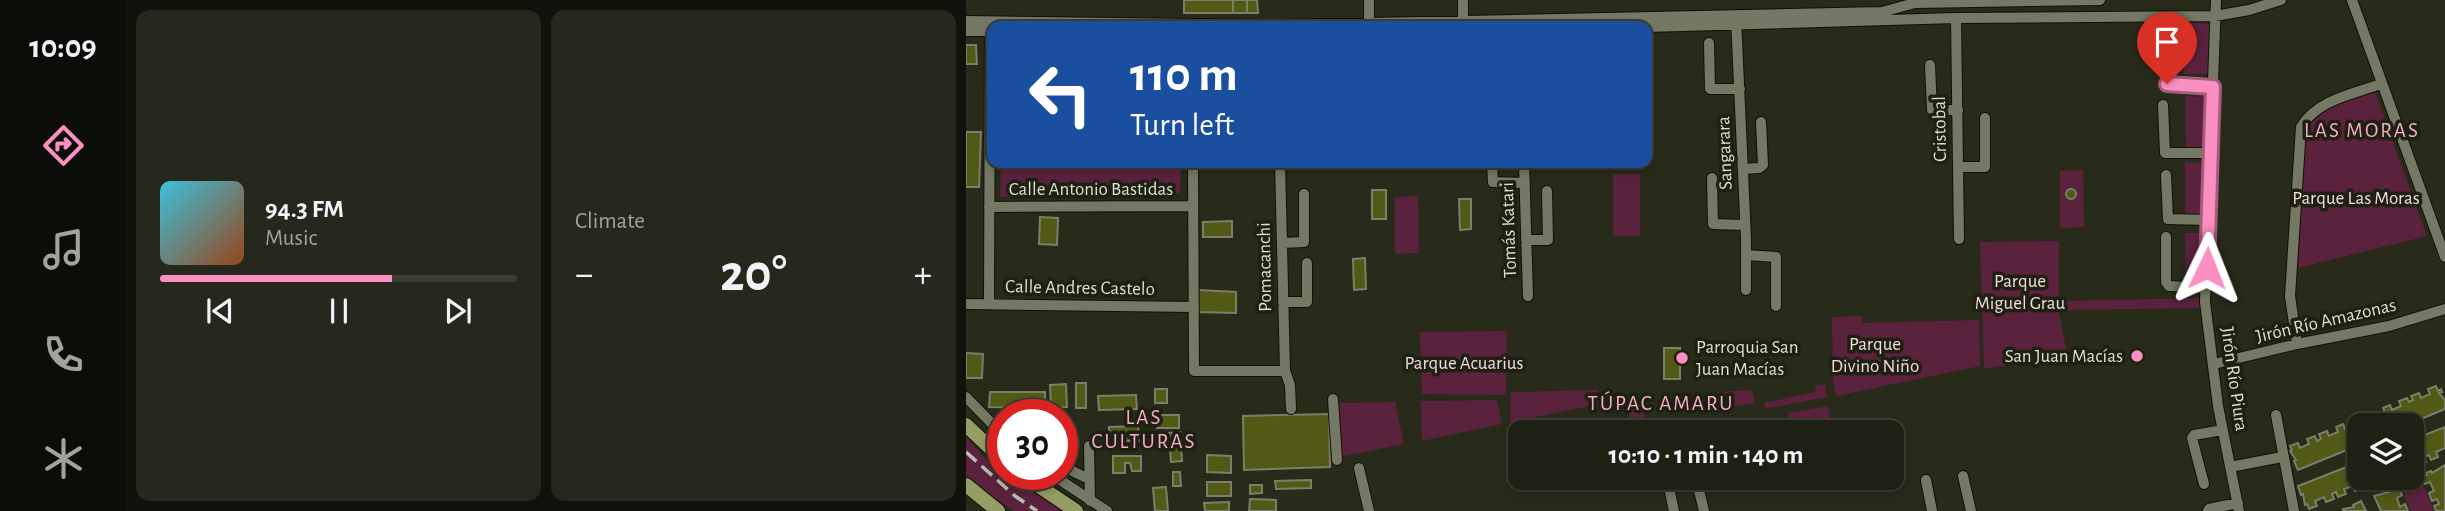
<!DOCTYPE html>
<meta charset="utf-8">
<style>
body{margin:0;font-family:"Alegreya Sans",sans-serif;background:#26281d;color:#f1f3f6;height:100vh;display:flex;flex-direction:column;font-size:26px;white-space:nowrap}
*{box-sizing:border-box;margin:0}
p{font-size:23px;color:#a1a3a0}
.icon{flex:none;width:38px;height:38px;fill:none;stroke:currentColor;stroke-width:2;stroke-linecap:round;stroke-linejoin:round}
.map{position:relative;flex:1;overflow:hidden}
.details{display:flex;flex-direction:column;gap:10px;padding:10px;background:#10120b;width:840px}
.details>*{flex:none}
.hud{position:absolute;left:21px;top:21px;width:665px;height:147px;border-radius:14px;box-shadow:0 4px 10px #0003,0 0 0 2px #3c3e34;background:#1a4fa0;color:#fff;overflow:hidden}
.buttons{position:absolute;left:1381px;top:413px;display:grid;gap:14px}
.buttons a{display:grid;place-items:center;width:77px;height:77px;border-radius:14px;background:#1e2014;box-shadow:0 4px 10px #0003,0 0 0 2px #3c3e34;font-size:35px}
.speed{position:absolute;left:21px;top:399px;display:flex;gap:14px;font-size:35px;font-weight:700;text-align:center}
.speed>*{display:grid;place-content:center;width:91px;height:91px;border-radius:50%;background:#1e2014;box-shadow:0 4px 10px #0003,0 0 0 2px #3c3e34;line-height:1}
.speed .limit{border:10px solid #d22;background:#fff;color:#111}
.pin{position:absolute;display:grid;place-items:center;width:60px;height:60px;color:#fff;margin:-72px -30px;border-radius:50% 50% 50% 0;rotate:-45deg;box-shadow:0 0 7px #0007}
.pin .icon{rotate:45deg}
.me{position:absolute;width:77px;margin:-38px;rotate:2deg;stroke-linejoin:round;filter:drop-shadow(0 0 5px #0008)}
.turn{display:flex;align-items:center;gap:24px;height:147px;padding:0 28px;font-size:32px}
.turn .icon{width:91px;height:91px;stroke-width:2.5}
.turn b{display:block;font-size:49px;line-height:60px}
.big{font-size:52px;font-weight:700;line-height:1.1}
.details .widget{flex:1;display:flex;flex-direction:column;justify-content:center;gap:10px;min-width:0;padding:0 24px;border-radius:14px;background:#26281d}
.song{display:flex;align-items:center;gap:21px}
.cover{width:84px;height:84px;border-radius:10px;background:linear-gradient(135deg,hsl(190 70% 55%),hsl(20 70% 35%))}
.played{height:7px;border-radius:4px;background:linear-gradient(90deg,#fc8fc1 65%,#3c3e34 65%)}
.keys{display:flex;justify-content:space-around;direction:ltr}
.heat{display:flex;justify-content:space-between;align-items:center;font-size:38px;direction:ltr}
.details .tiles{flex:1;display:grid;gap:10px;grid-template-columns:repeat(2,1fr)}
.trip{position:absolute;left:542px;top:420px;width:396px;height:70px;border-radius:14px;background:#1e2014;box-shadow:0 4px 10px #0003,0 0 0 2px #3c3e34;font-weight:700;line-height:70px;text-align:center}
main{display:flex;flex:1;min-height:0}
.menu{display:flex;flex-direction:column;width:126px;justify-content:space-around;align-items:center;background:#0c0d08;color:#a1a3a0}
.menu .icon{width:49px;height:49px}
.menu .current{color:#fc8fc1}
.menu b{font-size:32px;color:#f1f3f6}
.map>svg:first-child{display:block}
</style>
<main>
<nav class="menu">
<b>10:09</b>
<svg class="icon current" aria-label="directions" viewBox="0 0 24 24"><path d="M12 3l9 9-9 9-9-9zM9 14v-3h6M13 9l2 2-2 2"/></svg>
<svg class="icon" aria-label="music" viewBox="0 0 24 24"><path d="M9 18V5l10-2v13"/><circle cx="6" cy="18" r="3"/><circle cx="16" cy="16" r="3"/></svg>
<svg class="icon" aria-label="phone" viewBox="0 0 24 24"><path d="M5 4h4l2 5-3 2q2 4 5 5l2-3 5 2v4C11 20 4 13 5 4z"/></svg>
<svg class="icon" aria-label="climate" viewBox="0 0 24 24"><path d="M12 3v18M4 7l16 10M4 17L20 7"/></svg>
</nav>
<section class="details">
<div class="tiles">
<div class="widget">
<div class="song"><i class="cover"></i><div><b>94.3 FM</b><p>Music</p></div></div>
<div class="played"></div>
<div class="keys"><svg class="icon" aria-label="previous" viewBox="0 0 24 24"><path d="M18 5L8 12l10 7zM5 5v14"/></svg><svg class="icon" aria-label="pause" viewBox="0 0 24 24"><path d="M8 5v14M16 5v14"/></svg><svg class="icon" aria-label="next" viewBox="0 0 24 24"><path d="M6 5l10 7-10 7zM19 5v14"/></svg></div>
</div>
<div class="widget"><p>Climate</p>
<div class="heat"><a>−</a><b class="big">20°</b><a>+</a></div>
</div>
</div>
</section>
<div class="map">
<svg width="1479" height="511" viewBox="0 0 1479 511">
<rect width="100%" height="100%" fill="#282a1a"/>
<path fill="#5b223e" d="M1218,22L1244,24L1242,74H1218Z
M1409,92L1461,236L1332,268L1339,137C1348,104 1379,101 1409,92Z
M1219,96L1240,97L1239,152H1220Z
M1219,162L1238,163L1236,222L1219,221Z
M35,163H215L214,193L34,197Z
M1117,170L1118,227L1094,228V171Z
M647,174H674V236H647Z
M452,196L453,253L429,254V197Z
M1219,233H1233L1232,293L1220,292Z
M1093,241V312L1101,354L1018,369L1014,242Z
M1234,298V308L1097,310L1096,301Z
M895,316L897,323L1013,320L1014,366L870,396L867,379L866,317Z
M541,331L540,395L456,394L454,332Z
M859,384L861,397L799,409L798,403L849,392L850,385Z
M632,390L634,404L544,422L545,392Z
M786,390L789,403L755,408L752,392Z
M671,399L677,405L679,418L675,422L665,424L660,401Z
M531,400L536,424L456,441L455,401Z
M429,402L438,444L374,457L371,403Z
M862,406L867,432H826L822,413Z
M0,437L21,460L37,471V474H41L96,511H47L0,476Z
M1455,479L1468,511H1445L1435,488Z"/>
<path fill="#525915" stroke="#7b7e6b" stroke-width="2" d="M218,0H267V13H218Z
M267,0H281V13H267Z
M281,0H291L292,13H281Z
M0,45H10L11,64H0Z
M0,132H15L13,187H0Z
M1100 194a5 5 0 1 1 10 0a5 5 0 1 1-10 0Z
M406,190H420V219H406Z
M493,199H505V229L494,230Z
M74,217L92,218L91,245L73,244Z
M266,221V237H237V222Z
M399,258L400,289L388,290L387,259Z
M232,290L270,292V313L231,312Z
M698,348H714V379H698Z
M0,353L17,354L16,378H0Z
M110,383H120V408H110Z
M100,384L101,407L85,408L84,385Z
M1470,386L1472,391L1475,389L1476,392L1473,393L1479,400V409L1441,425H1422L1423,422L1417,413L1419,412L1417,408L1424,405L1426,410L1435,406L1433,401L1441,398L1443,402L1447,400L1445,396L1453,393L1455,398L1464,394L1462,389Z
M189,389H201V403H189Z
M24,392H79V408L23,407Z
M170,395L171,409L133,410L132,396Z
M1406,412L1408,417L1411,416L1412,425H1393V445L1332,470L1328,461L1330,460L1324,451L1326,450L1324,446L1332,443L1334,448L1343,444L1341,439L1349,436L1351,441L1355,439L1353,434L1361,431L1363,436L1372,432L1370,427L1377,424L1379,429L1384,427L1382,422L1389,419L1392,424L1400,420L1398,415Z
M363,414L364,467L278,470L277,416Z
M191,415H213V428H191Z
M818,420L820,432H802L800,424Z
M795,424L797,432H775L774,427Z
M172,426L173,441H143V427Z
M1479,427V448L1470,452L1472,457L1465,460L1463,455L1458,457L1460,462L1452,465L1450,460L1446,462V440Z
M106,430V446L96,447V431Z
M214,432L216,461L205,462L203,433Z
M241,455L265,456V473L241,472Z
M147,456H175V471H166L164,463H159V473H147Z
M1393,462V478H1407L1409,483L1401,486L1399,481L1394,483L1396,487L1389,491L1387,486L1378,489L1380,494L1372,497L1370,492L1366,494L1368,499L1360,502L1358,497L1349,501L1351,506L1343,509L1341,504L1339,505L1337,494L1335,495L1332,486Z
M1479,465V511H1470L1468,506L1473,504L1471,499L1466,501L1463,493L1468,491L1464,482L1459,484L1456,477L1461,475L1460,473L1465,471L1466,473Z
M207,472H214L215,486H207Z
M759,478H782L783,485L761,489Z
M345,480V488L310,489L309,481Z
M241,482H265V496H241Z
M284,485H296V493L284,494Z
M200,487L202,511H189L187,488Z
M1427,488L1428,490L1433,488L1436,495L1431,498L1434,507L1439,504L1442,511H1415L1408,496L1423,492L1422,490Z
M284,499L310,500V511H283Z
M1395,501L1400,511H1377V509L1388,507L1387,505Z
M263,502V511H239L238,503Z"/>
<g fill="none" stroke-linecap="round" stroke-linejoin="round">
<g stroke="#111204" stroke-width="12">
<path id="minor" d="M497,0V22
M1250,0L1239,302L1252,406L1273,511
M1386,0L1479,257
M770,18L780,239V290
M990,18L993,239
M0,21L310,25L916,12L949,3L1134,0
M403,24V0
M681,27L990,18L1249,16L1283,10L1315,0
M0,31H26
M1200,36L1201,84L1247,87
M743,43L744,89H774
M964,65L966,110H992
M1197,105L1199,153H1245
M227,163L228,371H319
M314,163L319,371L324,385L325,409
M526,163L527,182L559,183
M558,163L562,296
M992,167H1019V118
M777,169L793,168L797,165L795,122
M1200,175L1202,219L1243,220
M746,178L747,224L779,225
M23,207L227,206
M1200,237V282L1203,286L1240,288
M560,240H582L581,191
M316,243L338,242V194
M780,255L810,257V306
M317,302H341V263
M0,304L228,307
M23,304L24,22
M1331,344L1324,296L1335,127C1351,100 1387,94 1415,84
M1248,364L1331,344L1423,326L1479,309
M0,397L37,435
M367,399L371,460
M1310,415L1328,511
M123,446L124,501
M96,466L123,479
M1264,467L1316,457
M393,468L403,511
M85,474L141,511
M997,476L1005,511
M701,478L708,511
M730,478L738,511
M960,480L966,511
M1238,484L1226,438L1228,435L1257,430
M1242,511L1243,509L1272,503"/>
</g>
<g stroke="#111204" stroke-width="16">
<path id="major" d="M0,425L37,460
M55,474L110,511
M0,485L32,511"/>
</g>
<use href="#minor" stroke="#757865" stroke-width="10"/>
<use href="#major" stroke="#969d64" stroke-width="14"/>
<path stroke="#bcbeb2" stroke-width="3.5" stroke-dasharray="14 7" stroke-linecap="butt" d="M0,452L49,496L71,511"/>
</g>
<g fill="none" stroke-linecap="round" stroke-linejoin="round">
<g stroke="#a45d7d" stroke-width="18">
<path id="route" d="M1201,84L1247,87L1241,268"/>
</g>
<use href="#route" stroke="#fc8fc1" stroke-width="12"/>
</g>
<g fill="#fc8fc1" stroke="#1e2010" stroke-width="2.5">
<circle cx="1171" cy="356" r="7"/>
<circle cx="716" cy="358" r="7"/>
</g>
<g text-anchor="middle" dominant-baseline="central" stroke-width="7" stroke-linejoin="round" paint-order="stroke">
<g font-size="19" fill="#dedfd5" stroke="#1e2010">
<text transform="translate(974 129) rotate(-91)">Cristobal</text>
<text transform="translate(759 153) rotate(-92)">Sangarara</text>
<text x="125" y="189">Calle Antonio Bastidas</text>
<text transform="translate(543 230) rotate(-92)">Tomás Katari</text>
<text transform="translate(299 267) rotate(-91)">Pomacanchi</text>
<text transform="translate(114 288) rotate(1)">Calle Andres Castelo</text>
<text transform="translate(1360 321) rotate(-13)">Jirón Río Amazonas</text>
<text transform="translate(1268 379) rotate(82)">Jirón Río Piura</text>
</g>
<g font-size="19" fill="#f1dae3" stroke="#1e2010">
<text x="1390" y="198">Parque Las Moras</text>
<text x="1054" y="281">Parque<tspan x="1054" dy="22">Miguel Grau</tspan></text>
<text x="909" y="344">Parque<tspan x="909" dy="22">Divino Niño</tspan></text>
<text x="498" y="363">Parque Acuarius</text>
</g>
<g font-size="19" fill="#dedfd5" stroke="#1e2010" text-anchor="start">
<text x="730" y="347">Parroquia San<tspan x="730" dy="22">Juan Macías</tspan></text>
<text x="1157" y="356" text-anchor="end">San Juan Macías</text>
</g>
<g font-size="21" letter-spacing="2" fill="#f9abcd" stroke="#1e2010">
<text x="1396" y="130">LAS MORAS</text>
<text x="695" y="403">TÚPAC AMARU</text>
<text x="178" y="417">LAS<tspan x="178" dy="24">CULTURAS</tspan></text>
</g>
</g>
</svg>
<div class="buttons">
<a><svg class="icon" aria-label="layers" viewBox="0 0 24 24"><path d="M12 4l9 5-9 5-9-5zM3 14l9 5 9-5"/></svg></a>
</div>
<div class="speed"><div class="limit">30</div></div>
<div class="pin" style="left:1201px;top:84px;background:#d93025"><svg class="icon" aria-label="arrive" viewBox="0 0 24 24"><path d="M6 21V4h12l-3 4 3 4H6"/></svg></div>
<svg class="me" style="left:1241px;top:268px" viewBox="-20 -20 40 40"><path d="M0-17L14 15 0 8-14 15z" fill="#fc8fc1" stroke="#fff" stroke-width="4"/></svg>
<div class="trip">10:10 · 1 min · 140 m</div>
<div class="hud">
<div class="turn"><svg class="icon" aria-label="left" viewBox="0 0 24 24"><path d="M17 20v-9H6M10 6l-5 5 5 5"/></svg><div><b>110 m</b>Turn left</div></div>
</div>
</div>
</main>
